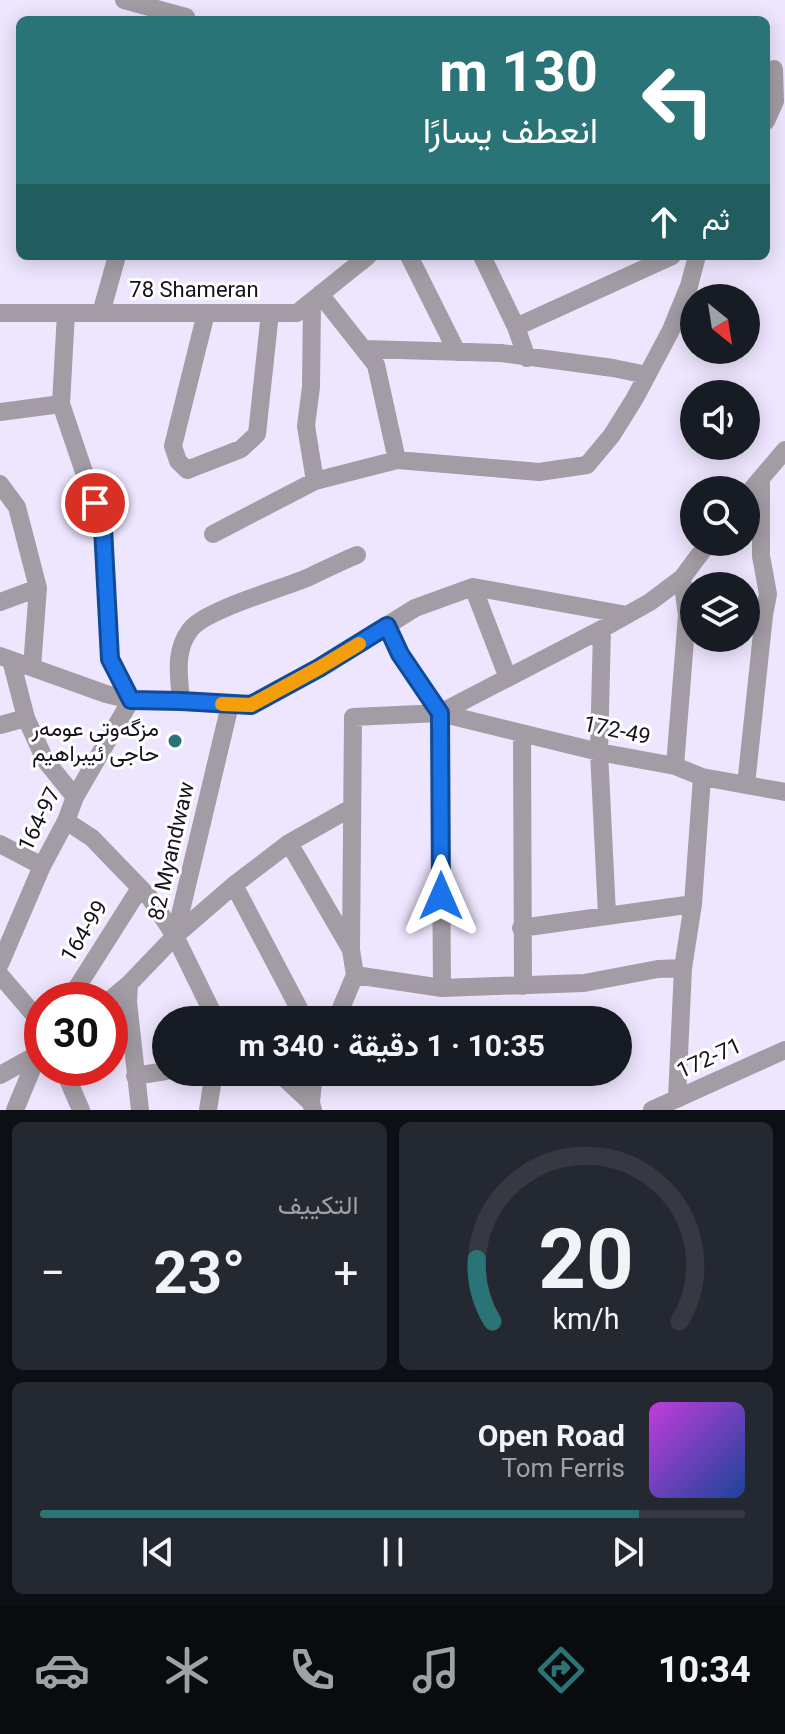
<!DOCTYPE html>
<html lang="ar">
<meta charset="utf-8">
<style>
body{margin:0;font-family:Roboto,Vazirmatn,sans-serif;background:#242831;color:#f1f3f6;direction:rtl;height:100vh;display:flex;flex-direction:column;font-size:30px;white-space:nowrap}
*{box-sizing:border-box;margin:0}
p{font-size:26px;color:#9ea1a6}
.icon{flex:none;width:44px;height:44px;fill:none;stroke:currentColor;stroke-width:2;stroke-linecap:round;stroke-linejoin:round}
.map{position:relative;height:1110px;overflow:hidden;direction:ltr}
.details{display:flex;flex-direction:column;gap:12px;padding:12px;background:#0d0f14;flex:1}
.details>*{flex:none}
.guide{position:absolute;left:16px;top:16px;width:754px;height:244px;border-radius:12px;box-shadow:0 4px 20px #0003;direction:rtl;background:#2a7477;color:#fff;overflow:hidden}
.needle{width:52px;rotate:150deg}
.buttons{position:absolute;left:680px;top:284px;display:grid;gap:16px}
.buttons a{display:grid;place-items:center;width:80px;height:80px;border-radius:50%;background:#171b24;box-shadow:0 4px 20px #0003;font-size:40px}
.speed{position:absolute;left:24px;top:982px;display:flex;gap:16px;font-size:40px;font-weight:700;text-align:center}
.speed>*{display:grid;place-content:center;width:104px;height:104px;border-radius:50%;background:#171b24;box-shadow:0 4px 20px #0003;line-height:1}
.speed .limit{border:12px solid #d22;background:#fff;color:#111}
.pin{position:absolute;display:grid;place-items:center;width:68px;height:68px;color:#fff;margin:-34px;border:4px solid #fff;border-radius:50%;box-shadow:0 2px 8px #0007}
.me{position:absolute;width:88px;margin:-44px;rotate:0deg;stroke-linejoin:round;filter:drop-shadow(0 0 6px #0008)}
.turn{display:flex;align-items:center;gap:28px;height:168px;padding:0 40px;font-size:36px}
.turn .icon{width:104px;height:104px;stroke-width:2.5}
.turn b{display:block;font-size:56px;line-height:68px}
.then{display:flex;align-items:center;height:76px;padding:0 40px;background:#0003;gap:16px;font-size:30px}
.big{font-size:60px;font-weight:700;line-height:1.1}
.details .widget{flex:1;display:flex;flex-direction:column;justify-content:center;gap:12px;min-width:0;padding:0 28px;border-radius:12px;background:#242831}
.details .dial{align-items:center;gap:0}
.dial svg{height:208px;overflow:visible;fill:none;stroke:#363941;stroke-width:7;stroke-linecap:round;text-anchor:middle}
.dial text{fill:#f1f3f6;stroke:none}
.song{display:flex;align-items:center;gap:24px}
.cover{width:96px;height:96px;border-radius:12px;background:linear-gradient(135deg,hsl(290 70% 55%),hsl(220 70% 35%))}
.played{height:8px;border-radius:4px;background:linear-gradient(90deg,#2a7477 85%,#363941 85%)}
.keys{display:flex;justify-content:space-around;direction:ltr}
.heat{display:flex;justify-content:space-between;align-items:center;font-size:44px;direction:ltr}
.details .tiles{flex:1;display:grid;gap:12px;grid-template-columns:1fr 1fr}
.widget:last-child{grid-column:span 2}
.trip{position:absolute;left:152px;top:1006px;width:480px;height:80px;border-radius:40px;background:#171b24;box-shadow:0 4px 20px #0003;font-weight:700;line-height:80px;text-align:center;direction:rtl}
.tab-bar{display:flex;height:128px;justify-content:space-around;align-items:center;background:#090b0e;color:#9ea1a6}
.tab-bar .icon{width:56px;height:56px}
.tab-bar .active{color:#2a7477}
.tab-bar b{font-size:36px;color:#f1f3f6}
.map>svg:first-child{display:block}
</style>
<div class="map">
<svg width="785" height="1110" viewBox="0 0 785 1110">
<rect width="100%" height="100%" fill="#eee6fe"/>
<g fill="none" stroke-linecap="round" stroke-linejoin="round">
<path stroke="#a39ca4" stroke-width="18" d="M124,0L186,17
M766,121L775,101L774,69
M409,256L457,352
M482,256L516,327L527,358
M320,294L376,365L397,460L539,472L587,465L612,435L635,398L671,330L689,286L697,256
M312,301L311,387L306,426L315,481
M0,313H297L368,256
M66,313L61,404L103,528L110,659L131,700
M101,313L117,256
M206,313L173,446L178,461L187,470L241,449L257,434L270,313
M516,327L672,256
M364,349L501,353L613,368L647,375
M0,412L61,404
M0,484L17,507L38,588L32,667
M746,496L785,450
M213,534L315,481L397,460
M473,587L508,678
M0,602L38,588
M387,626L400,654L440,713L442,988
M602,629L599,752L607,914
M0,656L106,694L131,700L181,701L230,705L175,936L129,984L110,1000
M11,660L26,718L45,760L75,797
M181,701C179,676 174,651 190,630C204,610 281,589 307,578C324,570 340,562 357,555
M230,705H251L319,668L415,608L473,587L627,615
M440,713L599,752L675,766L702,777L785,792
M0,725L26,718
M522,734L523,986
M675,766L687,615L682,578
M746,785L764,615L768,594L761,556V479
M66,821L92,838L150,898L175,936L216,1020
M289,843L350,948
M0,844L42,866
M234,885L305,1020
M521,928L693,904
M175,936L234,885L289,843L351,808
M0,964L42,866L66,821L75,797L131,700
M0,975L42,1024
M355,975L442,988L584,983L658,969L683,968
M129,984L128,1002L140,1110
M69,1000L140,888
M336,1020L355,975L351,950L353,717L440,713L602,629L650,602L682,578L709,542
M63,1068L81,1110
M278,1072L311,1103
M0,1075L40,1053
M135,1076L166,1071
M677,1098L683,968L693,904L702,777
M15,1110L42,1045
M208,1110L214,1072
M313,1110L311,1103L314,1072
M652,1110L785,1050"/>
</g>
<g fill="none" stroke-linecap="round" stroke-linejoin="round">
<g stroke="#114b97" stroke-width="20">
<path id="route" d="M95,503L103,528L110,659L131,700L181,701L251,705L319,668L387,626L400,654L440,713L441,896"/>
</g>
<use href="#route" stroke="#1a73e8" stroke-width="14"/>
<path stroke="#f59e0b" stroke-width="14" d="M222,704L251,705L319,668L359,644"/>
</g>
<circle fill="#2a7477" stroke="#fff" stroke-width="3" cx="175" cy="741" r="8"/>
<g text-anchor="middle" dominant-baseline="central" stroke-width="6" stroke-linejoin="round" paint-order="stroke">
<g font-size="22" fill="#16131b" stroke="#fff">
<text x="194" y="289">78 Shameran</text>
<text transform="translate(617 730) rotate(12)">172-49</text>
<text transform="translate(39 819) rotate(-64)">164-97</text>
<text transform="translate(171 851) rotate(-77)">82 Myandwaw</text>
<text transform="translate(84 931) rotate(-58)">164-99</text>
<text transform="translate(709 1058) rotate(-24)">172-71</text>
</g>
<g font-size="22" fill="#16131b" stroke="#fff" text-anchor="end">
<text x="159" y="728">مزگەوتی عومەر<tspan x="159" dy="25">حاجی ئیبراهیم</tspan></text>
</g>
</g>
</svg>
<div class="buttons">
<a><svg class="needle" viewBox="-14 -14 28 28"><path d="M0-13l5 13h-10z" fill="#e53935"/><path d="M0 13l5-13h-10z" fill="#9ea1a6"/></svg></a>
<a><svg class="icon" aria-label="sound" viewBox="0 0 24 24"><path d="M4 9h4l5-4v14l-5-4H4zM17 9q2 3 0 6"/></svg></a>
<a><svg class="icon" aria-label="search" viewBox="0 0 24 24"><circle cx="10" cy="10" r="6"/><path d="M15 15l6 6"/></svg></a>
<a><svg class="icon" aria-label="layers" viewBox="0 0 24 24"><path d="M12 4l9 5-9 5-9-5zM3 14l9 5 9-5"/></svg></a>
</div>
<div class="speed"><div class="limit">30</div></div>
<div class="pin" style="left:95px;top:503px;background:#d93025"><svg class="icon" aria-label="arrive" viewBox="0 0 24 24"><path d="M6 21V4h12l-3 4 3 4H6"/></svg></div>
<svg class="me" style="left:441px;top:896px" viewBox="-20 -20 40 40"><path d="M0-17L14 15 0 8-14 15z" fill="#1a73e8" stroke="#fff" stroke-width="4"/></svg>
<div class="trip">10:35 · 1 دقيقة · 340 m</div>
<div class="guide">
<div class="turn"><svg class="icon" aria-label="left" viewBox="0 0 24 24"><path d="M17 20v-9H6M10 6l-5 5 5 5"/></svg><div><b>130 m</b>انعطف يسارًا</div></div>
<div class="then">ثم<svg class="icon" aria-label="ahead" viewBox="0 0 24 24"><path d="M12 20V5M6 11l6-6 6 6"/></svg></div>
</div>
</div>
<section class="details">
<div class="tiles">
<div class="widget dial"><svg viewBox="0 0 100 80">
<path d="M14 69A42 42 0 1 1 86 69"/>
<path d="M14 69A42 42 0 0 1 8 45" stroke="#2a7477"/>
<text x="50" y="56" font-size="32" font-weight="700">20</text>
<text x="50" y="72" font-size="11">km/h</text>
</svg></div>
<div class="widget"><p>التكييف</p>
<div class="heat"><a>−</a><b class="big">23°</b><a>+</a></div>
</div>
<div class="widget">
<div class="song"><i class="cover"></i><div><b>Open Road</b><p>Tom Ferris</p></div></div>
<div class="played"></div>
<div class="keys"><svg class="icon" aria-label="previous" viewBox="0 0 24 24"><path d="M18 5L8 12l10 7zM5 5v14"/></svg><svg class="icon" aria-label="pause" viewBox="0 0 24 24"><path d="M8 5v14M16 5v14"/></svg><svg class="icon" aria-label="next" viewBox="0 0 24 24"><path d="M6 5l10 7-10 7zM19 5v14"/></svg></div>
</div>
</div>
</section>
<nav class="tab-bar">
<b>10:34</b>
<svg class="icon active" aria-label="directions" viewBox="0 0 24 24"><path d="M12 3l9 9-9 9-9-9zM9 14v-3h6M13 9l2 2-2 2"/></svg>
<svg class="icon" aria-label="music" viewBox="0 0 24 24"><path d="M9 18V5l10-2v13"/><circle cx="6" cy="18" r="3"/><circle cx="16" cy="16" r="3"/></svg>
<svg class="icon" aria-label="phone" viewBox="0 0 24 24"><path d="M5 4h4l2 5-3 2q2 4 5 5l2-3 5 2v4C11 20 4 13 5 4z"/></svg>
<svg class="icon" aria-label="climate" viewBox="0 0 24 24"><path d="M12 3v18M4 7l16 10M4 17L20 7"/></svg>
<svg class="icon" aria-label="car" viewBox="0 0 24 24"><path d="M5 17H2v-5l4-1 3-4h7l3 4 3 1v5h-3M9 17h6M6 11h13"/><circle cx="7" cy="17" r="2"/><circle cx="17" cy="17" r="2"/></svg>
</nav>
